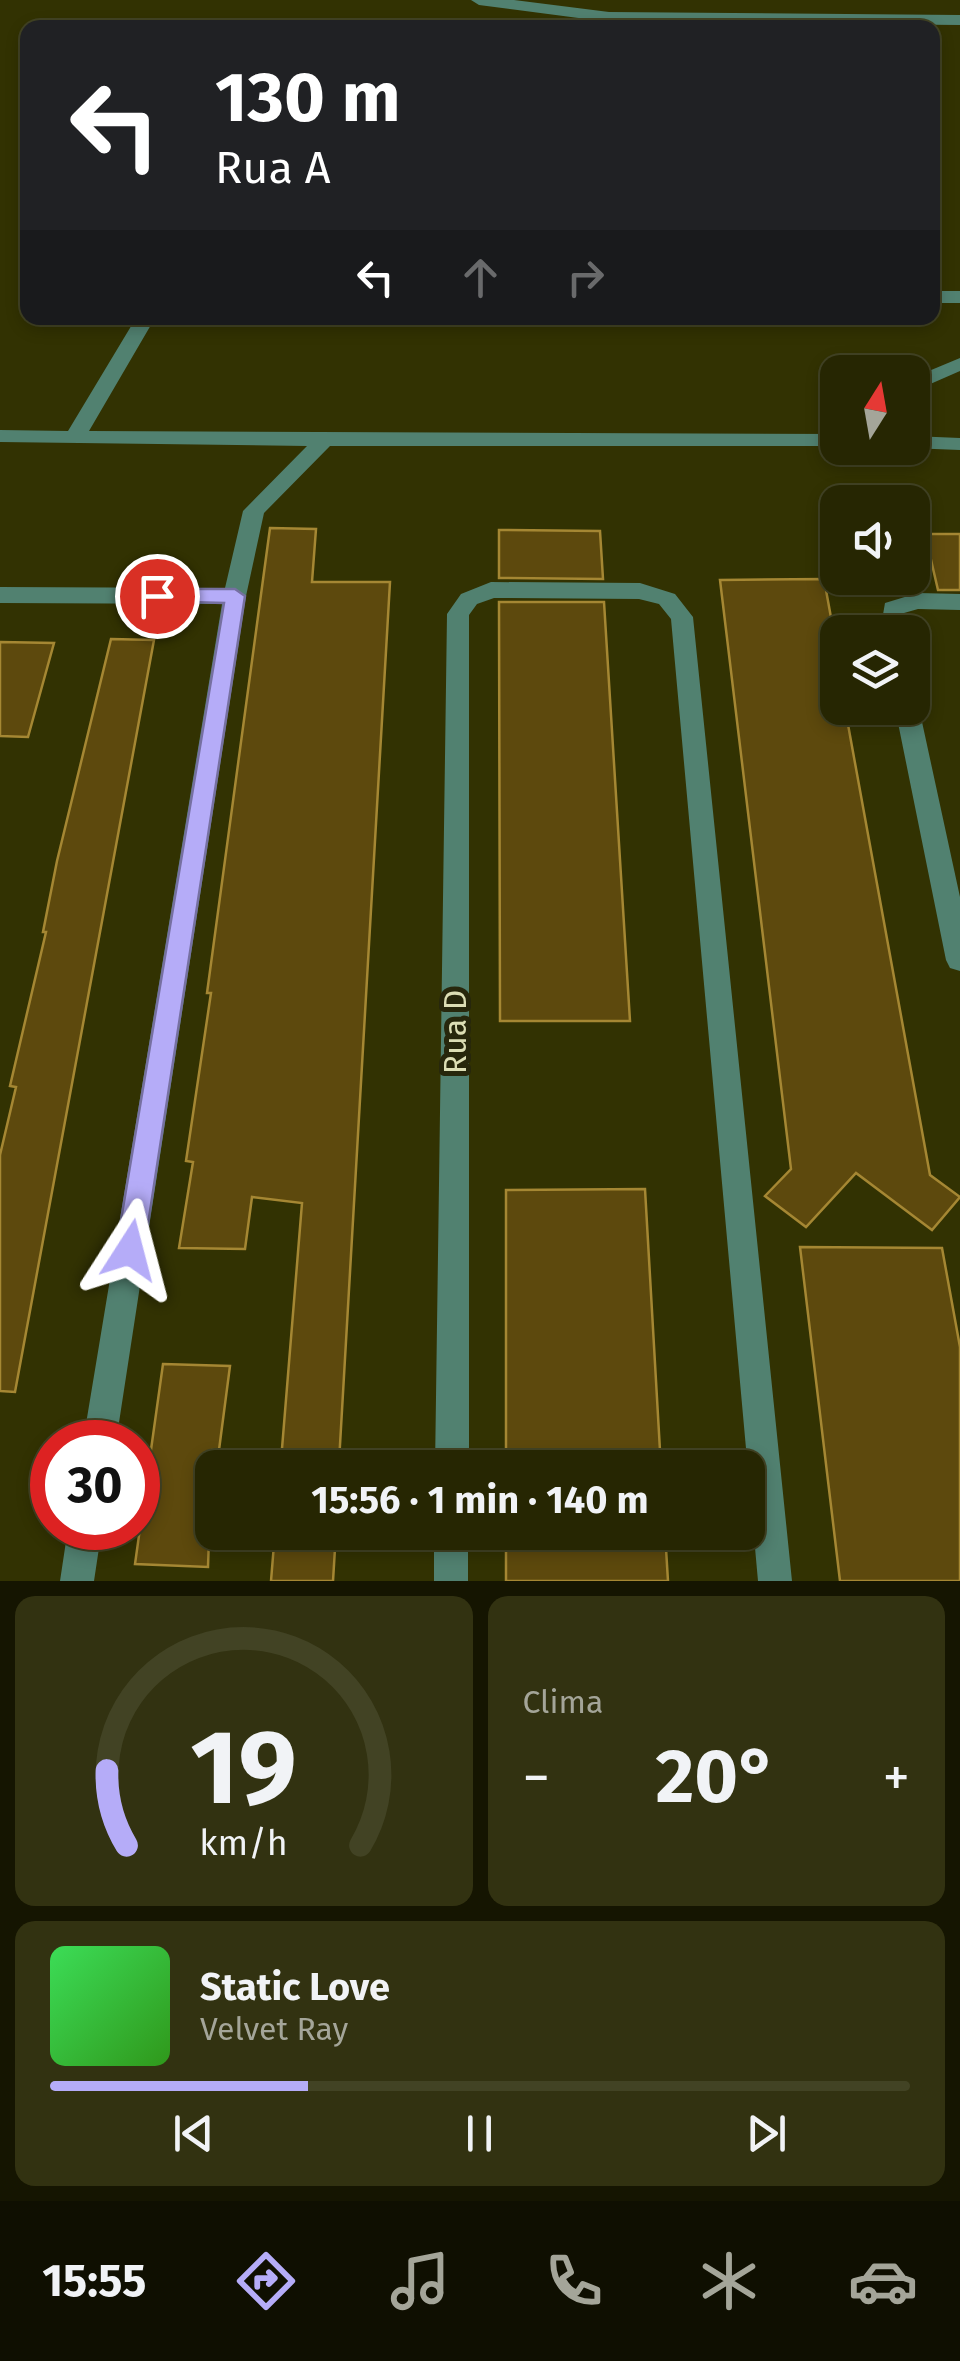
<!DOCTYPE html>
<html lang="pt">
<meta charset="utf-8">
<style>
body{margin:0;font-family:"Fira Sans",sans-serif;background:#323211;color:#f1f3f6;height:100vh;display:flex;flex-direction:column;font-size:38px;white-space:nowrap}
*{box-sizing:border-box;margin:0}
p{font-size:32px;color:#a4a599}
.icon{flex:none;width:55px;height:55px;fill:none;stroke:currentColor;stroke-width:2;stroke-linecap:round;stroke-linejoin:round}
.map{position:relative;height:1581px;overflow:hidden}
.details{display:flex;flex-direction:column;gap:15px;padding:15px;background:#151501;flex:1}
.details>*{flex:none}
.top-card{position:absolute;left:20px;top:20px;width:920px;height:305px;border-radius:20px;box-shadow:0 5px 15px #0003,0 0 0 2px #424324;background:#202124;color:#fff;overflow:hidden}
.needle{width:65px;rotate:11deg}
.buttons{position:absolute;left:820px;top:355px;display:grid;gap:20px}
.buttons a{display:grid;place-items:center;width:110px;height:110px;border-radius:20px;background:#262602;box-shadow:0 5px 15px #0003,0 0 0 2px #424324;font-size:50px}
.speed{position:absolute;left:30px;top:1420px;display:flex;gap:20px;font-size:50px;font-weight:700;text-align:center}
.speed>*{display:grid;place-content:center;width:130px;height:130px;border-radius:50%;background:#262602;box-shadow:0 5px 15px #0003,0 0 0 2px #424324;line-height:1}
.speed .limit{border:15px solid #d22;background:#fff;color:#111}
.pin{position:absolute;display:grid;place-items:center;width:85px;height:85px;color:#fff;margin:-42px;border:5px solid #fff;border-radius:50%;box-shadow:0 2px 10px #0007}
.me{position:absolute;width:110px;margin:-55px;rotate:9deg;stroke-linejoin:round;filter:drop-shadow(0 0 8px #0008)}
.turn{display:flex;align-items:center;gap:35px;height:210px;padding:0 30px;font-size:45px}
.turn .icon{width:130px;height:130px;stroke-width:2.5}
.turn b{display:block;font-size:70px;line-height:85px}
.lanes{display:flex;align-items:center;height:95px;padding:0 30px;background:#0003;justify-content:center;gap:50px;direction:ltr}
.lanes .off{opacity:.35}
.big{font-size:75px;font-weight:700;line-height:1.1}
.details .widget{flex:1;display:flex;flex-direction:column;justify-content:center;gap:15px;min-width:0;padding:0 35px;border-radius:20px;background:#323211}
.details .dial{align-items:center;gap:0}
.dial svg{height:260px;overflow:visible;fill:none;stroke:#424324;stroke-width:7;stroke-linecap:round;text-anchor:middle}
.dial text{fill:#f1f3f6;stroke:none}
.song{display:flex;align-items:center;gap:30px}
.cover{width:120px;height:120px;border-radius:15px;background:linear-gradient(135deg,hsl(130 70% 55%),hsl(110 70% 35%))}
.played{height:10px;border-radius:5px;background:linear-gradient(90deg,#b5acf8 30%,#424324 30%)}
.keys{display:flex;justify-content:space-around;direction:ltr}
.heat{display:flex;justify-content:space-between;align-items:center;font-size:55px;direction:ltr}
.details .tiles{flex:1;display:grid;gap:15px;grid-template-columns:1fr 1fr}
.widget:last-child{grid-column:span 2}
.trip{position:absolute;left:195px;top:1450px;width:570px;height:100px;border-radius:20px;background:#262602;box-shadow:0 5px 15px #0003,0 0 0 2px #424324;font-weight:700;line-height:100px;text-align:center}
.dock{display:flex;height:160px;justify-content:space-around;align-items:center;background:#0f0f01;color:#a4a599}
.dock .icon{width:70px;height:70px}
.dock .active{color:#b5acf8}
.dock b{font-size:45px;color:#f1f3f6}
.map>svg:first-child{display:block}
</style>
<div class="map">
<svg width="960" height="1581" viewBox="0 0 960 1581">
<rect width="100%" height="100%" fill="#323202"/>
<path fill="#5d490d" stroke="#a58733" stroke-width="2.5" d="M270,528L316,529L312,582H390L339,1462L281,1461L302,1203L252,1197L245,1249L179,1248L193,1162L186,1161L211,993H207Z
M499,530L600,531L603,579L499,578Z
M925,534H960V590H938Z
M824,579L838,656V708H845L930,1175L960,1197L932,1230L856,1173L806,1227L765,1196L791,1169L720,580Z
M499,602H604L630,1021H500Z
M111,639L154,640L15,1392L0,1391V1155L16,1087L10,1086L46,932H43L57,861Z
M0,642L54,643L28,737L0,736Z
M645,1189L661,1468H506V1190Z
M800,1247L942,1248L960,1347V1581H840Z
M163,1364L230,1366L219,1450H212L208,1567L135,1564Z
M275,1532H336L333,1581H271Z
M506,1532H665L668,1581H506Z"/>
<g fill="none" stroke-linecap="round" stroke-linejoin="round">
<path fill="#518170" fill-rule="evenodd" d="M471,0H514L609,12L960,15V25L609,22L479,5Z
M932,291H960V303H932Z
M136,318H155L89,431L838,434V446H330L264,513L246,596L116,1442H83L222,604L0,603V587L225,588L243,511L307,446L0,442V430L68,431Z
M960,358V371L912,392V378Z
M912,436L960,438V450L909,448H912Z
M491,582L640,583L675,594L693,617L792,1581H758L671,619L659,604L639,599L494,598L477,604L469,615V1468H435L447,614L461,594Z
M918,593L960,594V610L918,609L904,613L902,632H880L885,603Z
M912,701L919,708L960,897V971L950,968L946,960L895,708H912Z
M68,1528H102L94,1581H60Z
M434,1532H468V1581H434Z"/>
</g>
<path fill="#b5acf8" stroke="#7670a1" stroke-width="2.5" d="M157,589H235L245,596L144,1250L140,1259L130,1263L120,1259L116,1250L224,603L149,601L146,596Z"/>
<g text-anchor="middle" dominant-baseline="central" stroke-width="10" stroke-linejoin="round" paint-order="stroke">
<g font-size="32" fill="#dcdeb5" stroke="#27270c">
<text transform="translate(455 1032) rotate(-90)">Rua D</text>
</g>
</g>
</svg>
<div class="buttons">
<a><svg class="needle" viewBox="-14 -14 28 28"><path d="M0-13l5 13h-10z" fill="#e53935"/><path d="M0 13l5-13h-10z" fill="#a4a599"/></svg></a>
<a><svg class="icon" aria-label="sound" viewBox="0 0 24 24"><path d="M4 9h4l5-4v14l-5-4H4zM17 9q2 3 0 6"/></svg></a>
<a><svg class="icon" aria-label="layers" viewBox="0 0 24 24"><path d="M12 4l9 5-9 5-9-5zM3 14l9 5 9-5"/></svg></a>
</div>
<div class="speed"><div class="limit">30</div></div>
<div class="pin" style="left:157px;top:596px;background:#d93025"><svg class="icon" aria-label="arrive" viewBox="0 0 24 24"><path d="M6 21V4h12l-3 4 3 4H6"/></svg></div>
<svg class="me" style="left:130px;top:1250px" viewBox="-20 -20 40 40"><path d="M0-17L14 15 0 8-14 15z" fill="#b5acf8" stroke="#fff" stroke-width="4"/></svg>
<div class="trip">15:56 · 1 min · 140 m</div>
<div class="top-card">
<div class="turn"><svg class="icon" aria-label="left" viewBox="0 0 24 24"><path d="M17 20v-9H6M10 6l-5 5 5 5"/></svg><div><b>130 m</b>Rua A</div></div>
<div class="lanes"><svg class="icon" aria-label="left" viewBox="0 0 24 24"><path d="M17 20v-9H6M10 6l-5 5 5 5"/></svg><svg class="icon off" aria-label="ahead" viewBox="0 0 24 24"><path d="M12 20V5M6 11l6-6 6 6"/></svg><svg class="icon off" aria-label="right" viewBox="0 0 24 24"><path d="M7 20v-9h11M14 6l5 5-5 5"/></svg></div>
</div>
</div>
<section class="details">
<div class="tiles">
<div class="widget dial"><svg viewBox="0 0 100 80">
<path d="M14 69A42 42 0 1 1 86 69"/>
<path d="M14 69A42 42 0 0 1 8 46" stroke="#b5acf8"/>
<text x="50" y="56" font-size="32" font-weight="700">19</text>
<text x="50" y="72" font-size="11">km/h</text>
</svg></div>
<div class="widget"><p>Clima</p>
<div class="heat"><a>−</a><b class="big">20°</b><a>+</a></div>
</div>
<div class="widget">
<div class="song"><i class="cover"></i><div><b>Static Love</b><p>Velvet Ray</p></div></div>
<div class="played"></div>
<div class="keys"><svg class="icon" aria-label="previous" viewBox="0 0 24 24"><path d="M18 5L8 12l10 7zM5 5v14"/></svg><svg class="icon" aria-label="pause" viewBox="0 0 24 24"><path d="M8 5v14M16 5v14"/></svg><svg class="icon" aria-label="next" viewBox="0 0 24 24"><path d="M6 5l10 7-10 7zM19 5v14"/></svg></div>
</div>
</div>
</section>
<nav class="dock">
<b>15:55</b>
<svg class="icon active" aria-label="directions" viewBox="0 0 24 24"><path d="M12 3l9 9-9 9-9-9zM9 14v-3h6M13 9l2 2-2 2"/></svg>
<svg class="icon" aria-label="music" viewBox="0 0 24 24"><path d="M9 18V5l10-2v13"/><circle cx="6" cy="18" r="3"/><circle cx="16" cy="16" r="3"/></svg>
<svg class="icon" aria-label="phone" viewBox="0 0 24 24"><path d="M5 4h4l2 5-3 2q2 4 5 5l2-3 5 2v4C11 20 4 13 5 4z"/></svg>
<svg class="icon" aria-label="climate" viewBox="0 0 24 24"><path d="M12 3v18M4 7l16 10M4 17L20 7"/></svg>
<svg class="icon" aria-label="car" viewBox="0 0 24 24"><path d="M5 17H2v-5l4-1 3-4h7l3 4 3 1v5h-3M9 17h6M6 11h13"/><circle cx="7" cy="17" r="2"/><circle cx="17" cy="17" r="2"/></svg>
</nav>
